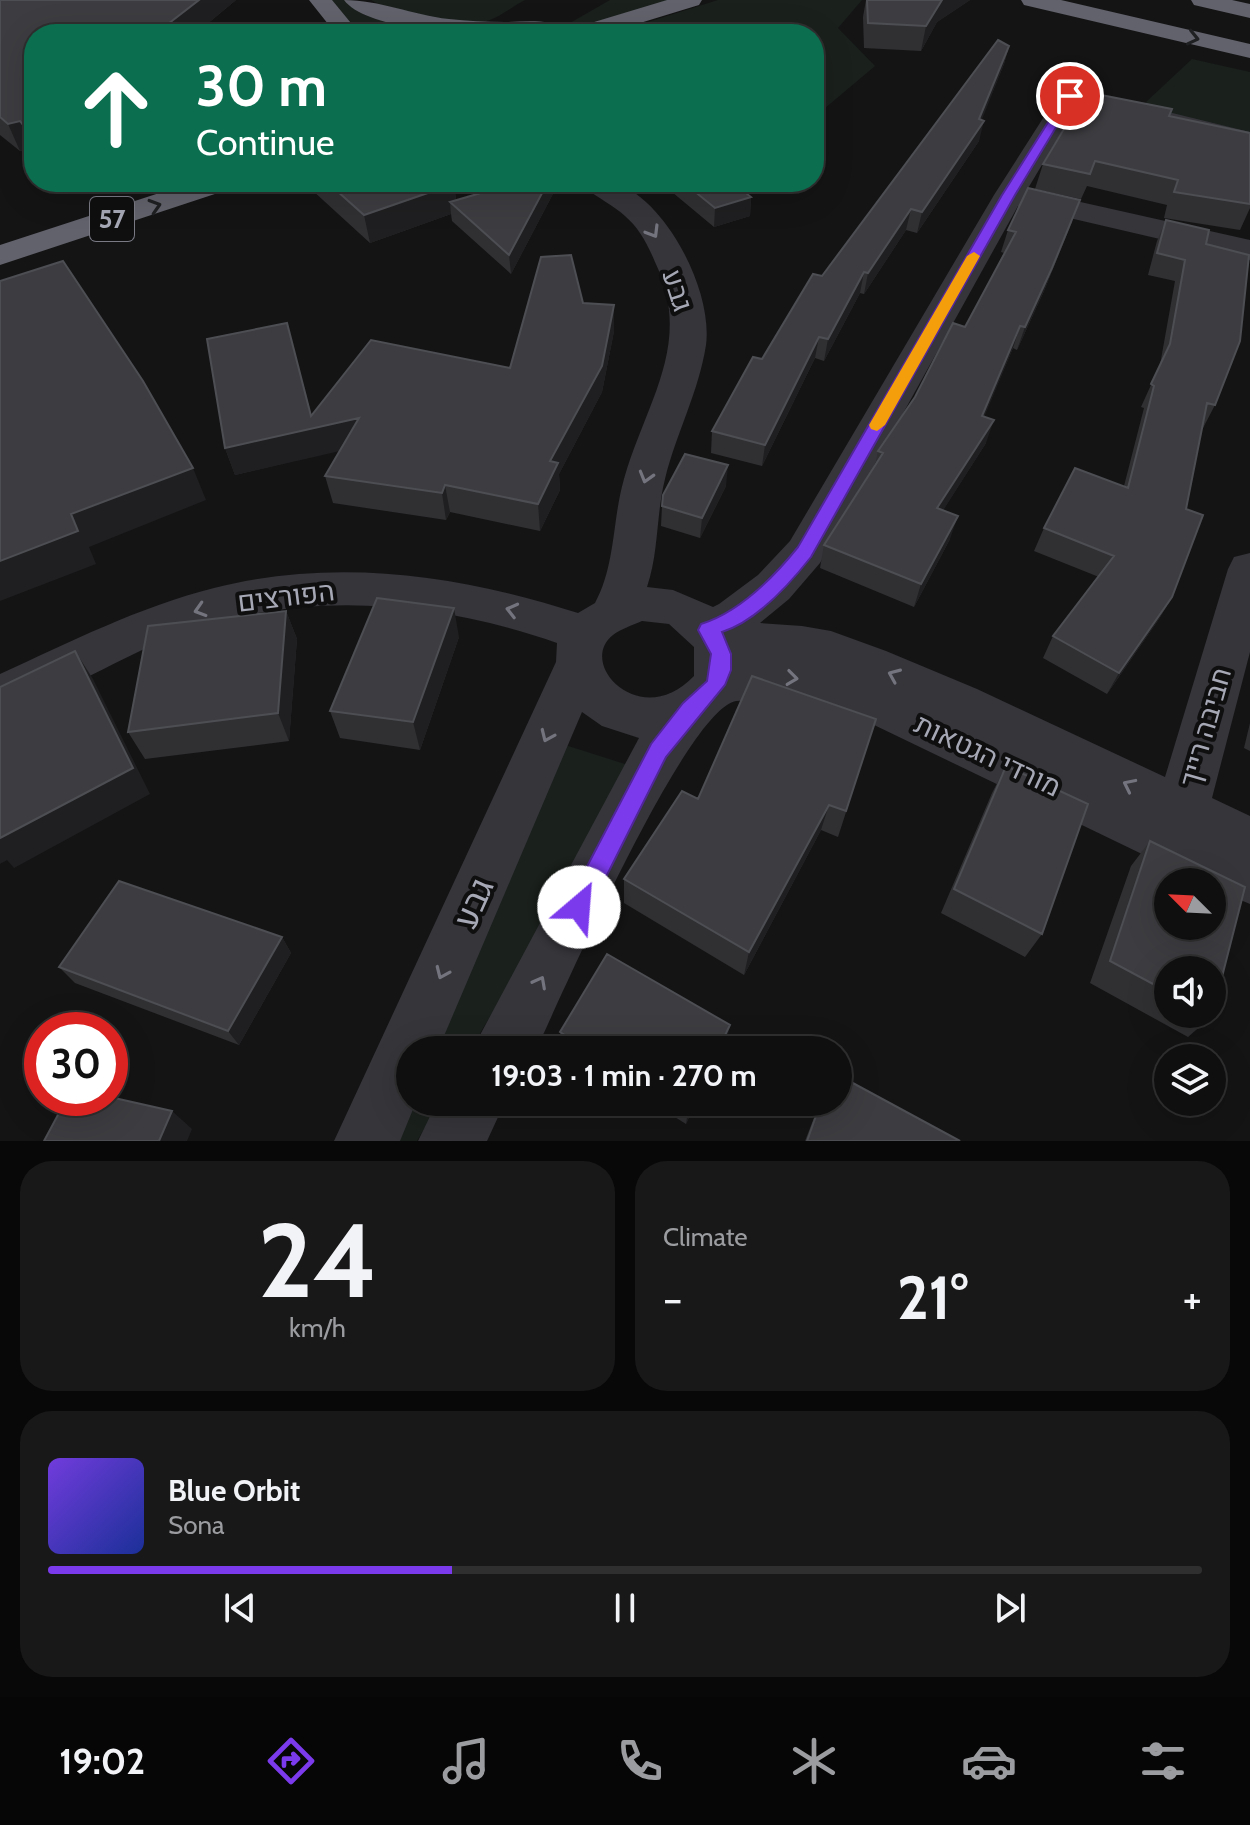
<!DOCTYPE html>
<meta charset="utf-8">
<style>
body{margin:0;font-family:Cabin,Heebo,sans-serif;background:#181819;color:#f1f3f6;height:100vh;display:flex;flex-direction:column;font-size:30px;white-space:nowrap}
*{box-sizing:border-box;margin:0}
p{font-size:26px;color:#9b9c9f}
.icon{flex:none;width:44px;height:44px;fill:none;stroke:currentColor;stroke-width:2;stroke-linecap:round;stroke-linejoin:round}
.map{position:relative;height:1141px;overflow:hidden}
.drawer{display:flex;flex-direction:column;gap:20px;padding:20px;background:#080809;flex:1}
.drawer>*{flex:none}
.guide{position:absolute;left:24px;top:24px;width:800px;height:168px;border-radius:32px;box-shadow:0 8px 32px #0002,0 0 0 2px #2f2f30;background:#0b6e4f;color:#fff;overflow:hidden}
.needle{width:52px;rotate:294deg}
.fabs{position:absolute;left:1154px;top:868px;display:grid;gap:16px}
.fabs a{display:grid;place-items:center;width:72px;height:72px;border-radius:50%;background:#0f0f10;box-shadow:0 8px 32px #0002,0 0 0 2px #2f2f30;font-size:40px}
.speed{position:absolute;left:24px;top:1012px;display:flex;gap:16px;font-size:40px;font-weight:700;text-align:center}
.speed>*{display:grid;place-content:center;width:104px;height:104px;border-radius:50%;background:#0f0f10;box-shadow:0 8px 32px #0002,0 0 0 2px #2f2f30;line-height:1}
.speed .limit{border:12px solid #d22;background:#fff;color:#111}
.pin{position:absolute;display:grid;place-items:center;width:68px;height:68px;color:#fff;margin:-34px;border:4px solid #fff;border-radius:50%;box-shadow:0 2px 8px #0007}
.me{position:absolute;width:88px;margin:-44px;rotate:27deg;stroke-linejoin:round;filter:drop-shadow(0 0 6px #0008)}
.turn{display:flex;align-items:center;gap:28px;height:168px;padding:0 40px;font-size:36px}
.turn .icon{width:104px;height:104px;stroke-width:2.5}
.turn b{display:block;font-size:56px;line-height:68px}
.big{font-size:60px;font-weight:800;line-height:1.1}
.drawer .card{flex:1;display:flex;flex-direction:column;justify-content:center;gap:12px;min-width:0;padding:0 28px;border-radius:32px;background:#181819}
.drawer .dial{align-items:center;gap:0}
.dial b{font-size:104px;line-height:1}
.song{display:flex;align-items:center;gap:24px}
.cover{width:96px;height:96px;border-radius:12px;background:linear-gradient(135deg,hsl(260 70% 55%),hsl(230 70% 35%))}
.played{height:8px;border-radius:4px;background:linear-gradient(90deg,#7c3aed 35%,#2f2f30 35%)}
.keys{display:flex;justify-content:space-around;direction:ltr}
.heat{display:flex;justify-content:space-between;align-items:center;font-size:44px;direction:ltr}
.drawer .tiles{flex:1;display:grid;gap:20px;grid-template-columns:1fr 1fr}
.card:last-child{grid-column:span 2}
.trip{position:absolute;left:396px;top:1036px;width:456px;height:80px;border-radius:40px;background:#0f0f10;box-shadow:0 8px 32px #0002,0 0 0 2px #2f2f30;font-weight:800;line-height:80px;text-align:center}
.tabs{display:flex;height:128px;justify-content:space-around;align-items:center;background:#060606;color:#9b9c9f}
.tabs .icon{width:56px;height:56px}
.tabs .current{color:#7c3aed}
.tabs b{font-size:36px;color:#f1f3f6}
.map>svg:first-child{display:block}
</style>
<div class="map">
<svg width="1250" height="1141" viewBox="0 0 1250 1141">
<rect width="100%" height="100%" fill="#141415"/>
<path fill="#1a201c" d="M330,0H347C364,26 445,26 475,29L466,34H359Z
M371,0H525C513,6 500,17 487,21C463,28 392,12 371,0Z
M610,0H669L562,34L556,31Z
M718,0H862L838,28L875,66L824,109L814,105V34L613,33Z
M1192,59L1250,72V144L1155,120L1146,102Z
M562,744L628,765L569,884L470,1050H432Z
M410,1102H440L417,1141H393Z"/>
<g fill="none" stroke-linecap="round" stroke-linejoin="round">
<path fill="#35353a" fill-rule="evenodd" d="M1070,88L1250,132V148L1077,106L1027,190L1250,240V260L1018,206L820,563L789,599L760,623L802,626L831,631L886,651L977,689L1165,777L1228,569L1234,557L1250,553V652L1212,798L1250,816V904L1212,888V882H1200L843,710L789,698L736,701C686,710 563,993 536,1050H472L639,738L602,726L582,712L438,1050H410V1102H416L400,1141H334L556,662L557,643C431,599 291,588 165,640C109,663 57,697 0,716V674C70,642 139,607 214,588C336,557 460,575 578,613L595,603C616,564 612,520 624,479C646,402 694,343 655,262C648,245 639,228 625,216C613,205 598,198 585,188L580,182C591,182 607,179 617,183C668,203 713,292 706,345C699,391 676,434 665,479C656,514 659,552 647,587L673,590L713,607L719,604L758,575L790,541L994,195L1061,90ZM642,621L669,624L694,647V676C641,732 576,664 613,635C621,629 633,625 642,621Z
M437,1102H505L487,1141H418Z"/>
<path fill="#61626b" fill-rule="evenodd" d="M309,0H332L360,34H336Z
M344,0C380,0 412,15 449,19C467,21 486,22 505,22C520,22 535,20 549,23L553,28L545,34C502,34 371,36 344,0Z
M667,0H702L699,5L604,34H567L571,29Z
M1021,0H1061L1250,44V58L1024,5Z
M1191,0H1232L1250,4V18L1194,5Z
M193,182H238L233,188L0,265V245Z"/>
</g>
<path fill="#303033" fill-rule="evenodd" d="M0,0H236L195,34H34V151L32,148L20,151L0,135Z
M866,0H970L937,22L921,51L864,48L863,17Z
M1009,46L1004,64L981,120L979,141L917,233L906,230L864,294L860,293L824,361L815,358L762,466L711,453L712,431L822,276Z
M1169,116L1250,133V208L1240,230L1164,218L1167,205L1087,186L1081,199L1035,189L1043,164Z
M310,182H451L454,184L456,200L518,182H554L555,190L511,274L452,221L451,214L370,243L312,190Z
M660,182H732L751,197L750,216L714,227Z
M1166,220L1206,244L1215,405L1203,428L1202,427L1186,509L1172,597L1159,619L1107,694L1043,658L1053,636L1099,577L1034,551L1044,528L1124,486L1144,408L1141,407L1160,365L1175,281L1148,275L1157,241Z
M1072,222L1044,291L1017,350L1013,348L984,416L986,443L943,510L950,539L914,607L820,568L824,545L875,466L878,451L965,327L1004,253L1001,252L1008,230Z
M583,303L614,331L602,392L559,474L560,490L540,531L450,512L446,520L333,503L325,476L340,450L235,475L225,448L287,323L311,415L510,368Z
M726,486L700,538L661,526L662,506Z
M286,611L297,639L289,741L145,759L128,732Z
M459,637L420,750L340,738L330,711Z
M876,719L838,837L821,830L744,975L624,903V879L698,799Z
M1250,723V751L1244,748Z
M1006,766L1042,934L1025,957L941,913L992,793Z
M1150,841L1245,887L1212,1016L1188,1037L1090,983L1131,866ZM1168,882H1212V926H1168ZM1168,970H1212V1014H1168Z
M282,937L291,953L239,1045L75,983L59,967Z
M560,1032L727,1039L722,1050H568L562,1046Z
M651,1102H696L686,1124Z
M820,1102H838L960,1141H805Z"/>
<path fill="#1f1f21" d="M199,0H236L195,34H155Z
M942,0H970L937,22L921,51L926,26Z
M1009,46L1004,64L977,132L984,121L979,141L917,233L922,212L979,119Z
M20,121L32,148L20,151L8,124Z
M548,182H554L555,190L511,274L509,255Z
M454,184L457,209L450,202L451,214L370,243L364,215Z
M751,197L750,216L714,227L715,208Z
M1080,200L1044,291L1017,350L1025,327Z
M911,209L906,230L864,294L868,273Z
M864,272L860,293L824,361L828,339Z
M614,305V331L602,392L559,474L560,490L540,531L538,504L550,461Z
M287,323L315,428L359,418L366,445L235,475L225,448Z
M1020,326L1013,348L975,439L982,416Z
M819,337L815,358L762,466L765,445Z
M994,420L986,443L930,531L937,508Z
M728,465L726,486L700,538L702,518Z
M193,468L206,500L89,547L96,564L0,601V561L71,514Z
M445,485L450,512L446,520L442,493Z
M958,516L950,539L914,607L921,584Z
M1172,597L1159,619L1107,694L1119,673Z
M454,608L459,637L420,750L413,722Z
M286,611L297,639L289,741L278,713Z
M75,651L93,679L150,794L14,868L7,860L0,864V838Z
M829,805L821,830L744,975L749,952Z
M282,937L291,953L239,1045L228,1031Z
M730,1025L727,1039L722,1050H718Z
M692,1102H696L686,1124L688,1111Z
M172,1111L192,1129L187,1141H159Z"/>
<path fill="#3d3d41" stroke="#4d4e53" stroke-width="2" fill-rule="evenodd" d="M0,0H199L155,34H128L107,32L105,34H34V138L20,121L8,124L0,117Z
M867,0H942L926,26L868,23Z
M998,40L1009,46L979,119L984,121L922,212L911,209L868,273L864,272L828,339L819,337L765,445L712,431L753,357L762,359L813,274L822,276Z
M1086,92L1172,109L1169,116L1250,133V204L1174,192L1178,180L1095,161L1090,174L1043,164Z
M327,182H451L454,184L364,215Z
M518,182H548L509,255L450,202Z
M683,182H732L751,197L715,208Z
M1028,188L1080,200L1052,268L1025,327L1020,326L982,416L994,420L937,508L958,516L921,584L824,545L883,453L878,451L915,397L953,323L965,327L1016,232L1008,230Z
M1166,220L1209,230L1206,244L1249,255L1240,341L1215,405L1207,403L1186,509L1203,515L1172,597L1119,673L1053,636L1114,556L1044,528L1075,468L1128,488L1154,386L1151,384L1170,344L1185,260L1157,253Z
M571,255L583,303L614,305L602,366L550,461L558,463L538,504L445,485L442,493L325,476L359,418L225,448L207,339L287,323L311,416L371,340L510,368L541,257Z
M63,261L143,381L193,468L71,514L78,531L0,561V281Z
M685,454L728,465L702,518L662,506L663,495Z
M377,598L454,608L413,722L330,711Z
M286,611L278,713L128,732L148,626Z
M75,651L133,768L0,838V687Z
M752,676L876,719L846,811L829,805L749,952L624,879L682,791L698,799Z
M1006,766L1088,804L1042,934L954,889Z
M1150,841L1245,887L1212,1016L1209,1014H1212V970H1168V992L1110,961ZM1168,882H1212V926H1168Z
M119,881L282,937L228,1031L59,967Z
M607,954L730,1025L718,1050H589L560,1032Z
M838,1075L960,1141H807L821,1102H838Z
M110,1097L172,1111L159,1141H44L67,1098H110Z
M673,1102H692L688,1111Z"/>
<defs><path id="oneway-chevron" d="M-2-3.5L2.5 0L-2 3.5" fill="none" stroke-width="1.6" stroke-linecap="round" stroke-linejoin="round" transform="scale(2)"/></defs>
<g stroke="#1f2022">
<use href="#oneway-chevron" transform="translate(1193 38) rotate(13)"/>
<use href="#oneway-chevron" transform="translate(155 206) rotate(-17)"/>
</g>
<g stroke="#73747e">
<use href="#oneway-chevron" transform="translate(653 232) rotate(59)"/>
<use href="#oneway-chevron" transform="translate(646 477) rotate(106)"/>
<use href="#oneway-chevron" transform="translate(200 610) rotate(163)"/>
<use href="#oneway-chevron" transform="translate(512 610) rotate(-166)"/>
<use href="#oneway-chevron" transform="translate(894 675) rotate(-157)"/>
<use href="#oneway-chevron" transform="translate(792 678) rotate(7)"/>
<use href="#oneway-chevron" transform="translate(547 736) rotate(114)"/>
<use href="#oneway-chevron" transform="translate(1129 785) rotate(-154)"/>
<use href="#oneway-chevron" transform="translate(442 973) rotate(114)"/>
<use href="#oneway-chevron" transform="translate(540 982) rotate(-62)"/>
</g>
<path fill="#7c3aed" stroke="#51269a" stroke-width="2" d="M1066,94L1075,96L1015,195L811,557C789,585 757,621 722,632L731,654V670L725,685L666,757L587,915L579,919L570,915L567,907L570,899L651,744L683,703L707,681L711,654L698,630L701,624C740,612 773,578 798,547L1002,195Z"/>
<path fill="#f59e0b" d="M974,252L980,256L885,425L877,431L871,429L869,425L967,256Z"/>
<g text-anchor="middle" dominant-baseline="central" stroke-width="8" stroke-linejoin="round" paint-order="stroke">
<rect fill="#0f0f10" stroke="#797a84" stroke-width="2" x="90" y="197" width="44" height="44" rx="6"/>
<g font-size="26" font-weight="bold" fill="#a6a8b5">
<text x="112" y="219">57</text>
</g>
<g font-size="28" fill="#a6a8b5" stroke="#0f0f10">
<text transform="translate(678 290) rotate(72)">גבע</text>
<text transform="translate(286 596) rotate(-7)">הפורצים</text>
<text transform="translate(1205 727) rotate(-74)">חביבה רייך</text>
<text transform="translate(988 755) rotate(25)">מורדי הגטאות</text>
</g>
<g font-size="34" fill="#a6a8b5" stroke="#0f0f10">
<text transform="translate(473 903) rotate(-66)">גבע</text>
</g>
</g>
</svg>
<div class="fabs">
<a><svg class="needle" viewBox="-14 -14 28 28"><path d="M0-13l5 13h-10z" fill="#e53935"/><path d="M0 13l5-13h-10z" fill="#9b9c9f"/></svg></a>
<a><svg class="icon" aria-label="sound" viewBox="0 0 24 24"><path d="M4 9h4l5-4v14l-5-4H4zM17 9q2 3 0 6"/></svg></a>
<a><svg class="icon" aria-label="layers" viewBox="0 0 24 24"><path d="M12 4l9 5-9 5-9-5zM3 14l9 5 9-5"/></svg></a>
</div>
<div class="speed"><div class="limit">30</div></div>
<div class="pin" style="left:1070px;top:96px;background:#d93025"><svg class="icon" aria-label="arrive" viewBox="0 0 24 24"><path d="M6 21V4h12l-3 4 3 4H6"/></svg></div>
<svg class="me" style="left:579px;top:907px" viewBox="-20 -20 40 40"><circle r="19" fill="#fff"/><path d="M0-13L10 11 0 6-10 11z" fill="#7c3aed"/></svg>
<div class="trip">19:03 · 1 min · 270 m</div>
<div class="guide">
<div class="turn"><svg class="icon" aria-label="ahead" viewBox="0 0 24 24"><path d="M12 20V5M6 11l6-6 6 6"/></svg><div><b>30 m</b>Continue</div></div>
</div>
</div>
<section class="drawer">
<div class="tiles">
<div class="card dial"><b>24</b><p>km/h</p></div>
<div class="card"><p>Climate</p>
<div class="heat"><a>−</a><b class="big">21°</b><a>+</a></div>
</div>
<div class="card">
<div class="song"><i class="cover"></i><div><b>Blue Orbit</b><p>Sona</p></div></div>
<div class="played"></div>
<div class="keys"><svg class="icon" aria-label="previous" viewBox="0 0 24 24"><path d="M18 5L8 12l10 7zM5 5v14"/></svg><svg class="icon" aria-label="pause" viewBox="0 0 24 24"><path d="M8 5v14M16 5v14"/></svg><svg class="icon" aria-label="next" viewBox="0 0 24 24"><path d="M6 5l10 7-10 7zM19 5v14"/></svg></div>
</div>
</div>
</section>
<nav class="tabs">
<b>19:02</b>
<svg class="icon current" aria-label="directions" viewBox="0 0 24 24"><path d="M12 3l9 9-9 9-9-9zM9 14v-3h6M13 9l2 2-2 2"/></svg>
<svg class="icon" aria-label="music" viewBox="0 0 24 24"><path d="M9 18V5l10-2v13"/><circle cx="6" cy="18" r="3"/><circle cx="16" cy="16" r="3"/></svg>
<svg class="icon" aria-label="phone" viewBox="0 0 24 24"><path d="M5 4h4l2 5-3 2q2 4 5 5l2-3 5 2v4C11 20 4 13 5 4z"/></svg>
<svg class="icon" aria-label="climate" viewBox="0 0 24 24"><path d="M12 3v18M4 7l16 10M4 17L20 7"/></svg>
<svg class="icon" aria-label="car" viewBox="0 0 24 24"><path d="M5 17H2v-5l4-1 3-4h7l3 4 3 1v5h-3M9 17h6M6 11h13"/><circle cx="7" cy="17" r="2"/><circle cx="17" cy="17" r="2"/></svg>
<svg class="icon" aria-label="filters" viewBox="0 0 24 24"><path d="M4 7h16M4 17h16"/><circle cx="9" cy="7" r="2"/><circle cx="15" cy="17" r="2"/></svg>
</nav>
